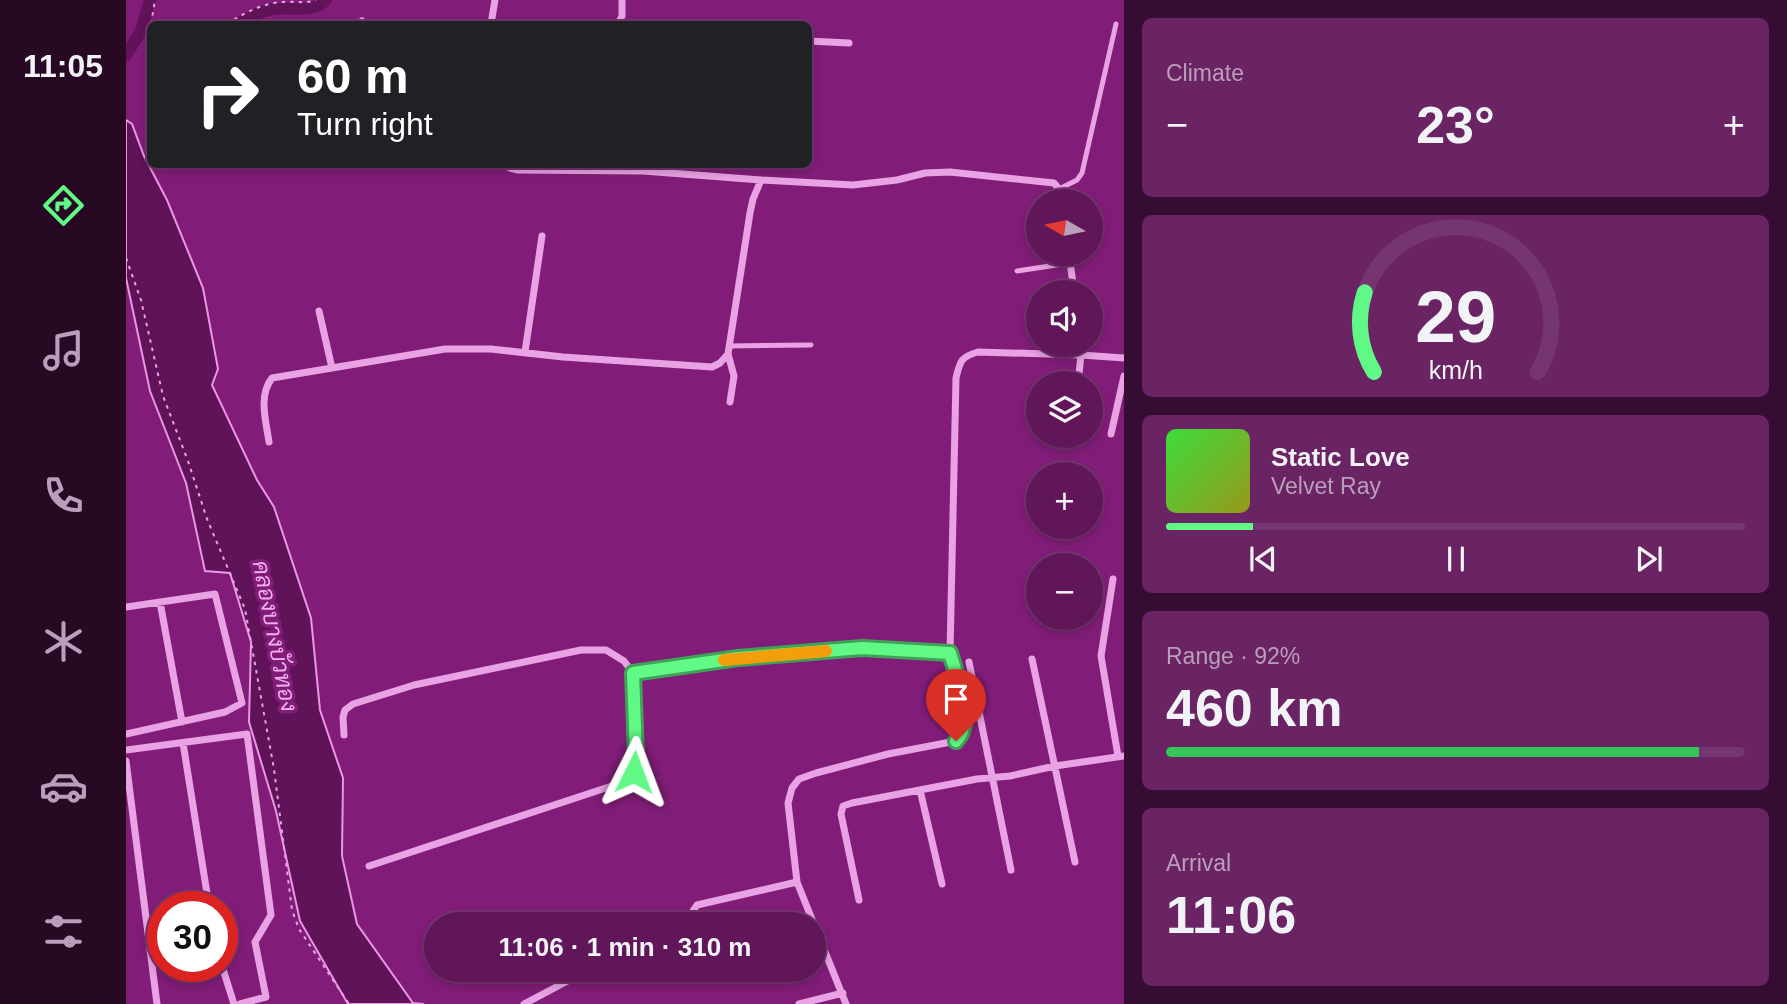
<!DOCTYPE html>
<meta charset="utf-8">
<style>
body{margin:0;font-family:Arial,Sarabun,sans-serif;background:#6a2363;color:#f1f3f6;height:100vh;display:flex;flex-direction:column;font-size:26px;white-space:nowrap}
*{box-sizing:border-box;margin:0}
p{font-size:23px;color:#ba9fbb}
.icon{flex:none;width:38px;height:38px;fill:none;stroke:currentColor;stroke-width:2;stroke-linecap:round;stroke-linejoin:round}
.map{position:relative;flex:1;overflow:hidden}
.sheet{display:flex;flex-direction:column;gap:18px;padding:18px;background:#350c32;width:663px}
.sheet>*{flex:none}
.banner{position:absolute;left:21px;top:21px;width:665px;height:147px;border-radius:10px;box-shadow:0 4px 10px #0003,0 0 0 2px #753570;background:#202124;color:#fff;overflow:hidden}
.needle{width:46px;rotate:279deg}
.tools{position:absolute;left:900px;top:189px;display:grid;gap:14px}
.tools a{display:grid;place-items:center;width:77px;height:77px;border-radius:50%;background:#61165a;box-shadow:0 4px 10px #0003,0 0 0 2px #753570;font-size:35px}
.speed{position:absolute;left:21px;top:891px;display:flex;gap:14px;font-size:35px;font-weight:700;text-align:center}
.speed>*{display:grid;place-content:center;width:91px;height:91px;border-radius:50%;background:#61165a;box-shadow:0 4px 10px #0003,0 0 0 2px #753570;line-height:1}
.speed .limit{border:10px solid #d22;background:#fff;color:#111}
.pin{position:absolute;display:grid;place-items:center;width:60px;height:60px;color:#fff;margin:-72px -30px;border-radius:50% 50% 50% 0;rotate:-45deg;box-shadow:0 0 7px #0007}
.pin .icon{rotate:45deg}
.me{position:absolute;width:77px;margin:-38px;rotate:3deg;stroke-linejoin:round;filter:drop-shadow(0 0 5px #0008)}
.turn{display:flex;align-items:center;gap:24px;height:147px;padding:0 35px;font-size:32px}
.turn .icon{width:91px;height:91px;stroke-width:2.5}
.turn b{display:block;font-size:49px;line-height:60px}
.big{font-size:52px;font-weight:600;line-height:1.1}
.sheet .tile{flex:1;display:flex;flex-direction:column;justify-content:center;gap:10px;min-width:0;padding:0 24px;border-radius:10px;background:#6a2363}
.sheet .dial{align-items:center;gap:0}
.dial svg{height:182px;overflow:visible;fill:none;stroke:#753570;stroke-width:7;stroke-linecap:round;text-anchor:middle}
.dial text{fill:#f1f3f6;stroke:none}
.song{display:flex;align-items:center;gap:21px}
.cover{width:84px;height:84px;border-radius:10px;background:linear-gradient(135deg,hsl(120 70% 55%),hsl(60 70% 35%))}
.played{height:7px;border-radius:4px;background:linear-gradient(90deg,#61f986 15%,#753570 15%)}
.keys{display:flex;justify-content:space-around;direction:ltr}
.heat{display:flex;justify-content:space-between;align-items:center;font-size:38px;direction:ltr}
.charge{height:10px;border-radius:5px;background:linear-gradient(90deg,#34c759 92%,#753570 0)}
.trip{position:absolute;left:298px;top:912px;width:402px;height:70px;border-radius:35px;background:#61165a;box-shadow:0 4px 10px #0003,0 0 0 2px #753570;font-weight:600;line-height:70px;text-align:center}
main{display:flex;flex:1;min-height:0}
.tab-bar{display:flex;flex-direction:column;width:126px;justify-content:space-around;align-items:center;background:#270924;color:#ba9fbb}
.tab-bar .icon{width:49px;height:49px}
.tab-bar .selected{color:#61f986}
.tab-bar b{font-size:32px;color:#f1f3f6}
.map>svg:first-child{display:block}
</style>
<main>
<nav class="tab-bar">
<b>11:05</b>
<svg class="icon selected" aria-label="directions" viewBox="0 0 24 24"><path d="M12 3l9 9-9 9-9-9zM9 14v-3h6M13 9l2 2-2 2"/></svg>
<svg class="icon" aria-label="music" viewBox="0 0 24 24"><path d="M9 18V5l10-2v13"/><circle cx="6" cy="18" r="3"/><circle cx="16" cy="16" r="3"/></svg>
<svg class="icon" aria-label="phone" viewBox="0 0 24 24"><path d="M5 4h4l2 5-3 2q2 4 5 5l2-3 5 2v4C11 20 4 13 5 4z"/></svg>
<svg class="icon" aria-label="climate" viewBox="0 0 24 24"><path d="M12 3v18M4 7l16 10M4 17L20 7"/></svg>
<svg class="icon" aria-label="car" viewBox="0 0 24 24"><path d="M5 17H2v-5l4-1 3-4h7l3 4 3 1v5h-3M9 17h6M6 11h13"/><circle cx="7" cy="17" r="2"/><circle cx="17" cy="17" r="2"/></svg>
<svg class="icon" aria-label="filters" viewBox="0 0 24 24"><path d="M4 7h16M4 17h16"/><circle cx="9" cy="7" r="2"/><circle cx="15" cy="17" r="2"/></svg>
</nav>
<div class="map">
<svg width="998" height="1004" viewBox="0 0 998 1004">
<rect width="100%" height="100%" fill="#811d78"/>
<path fill="#601358" stroke="#eb96e5" stroke-width="2" d="M0,120L6,124L18,156L41,200L77,288L92,369L86,385L131,480L148,507L185,618L194,710L217,778L216,856L231,924L287,1003L298,1004H222L174,921L150,811L123,722L125,642L104,573L79,571L60,483L24,391L0,278Z"/>
<g fill="none" stroke-linecap="round" stroke-linejoin="round">
<path stroke="#601358" stroke-width="12" d="M111,24C121,19 131,13 142,10C160,5 185,15 200,0
M0,55L15,31L24,0"/>
<path stroke="#e9a2e3" stroke-width="2" stroke-dasharray="3.5 5" stroke-linecap="butt" d="M25,24L29,0
M101,24C118,13 137,3 157,2C169,1 179,4 190,0
M0,258L15,300L37,396L62,461L81,519L119,609L148,769L166,910L173,929L223,1004"/>
<path stroke="#e9a2e3" stroke-width="5" d="M933,189L951,180L956,173L990,24
M891,271L944,263
M603,346L685,345"/>
<path stroke="#e9a2e3" stroke-width="7" d="M233,24L236,21
M365,24L369,0
M391,24L408,23L429,24
M492,24L496,16V0
M682,41L723,43
M377,164L384,168L392,170L517,171L635,180L727,185L771,180L799,173L824,172L928,183L933,189L935,201
M943,254L948,292
M193,311L206,368L319,349H365L437,357L586,367L594,363L602,354L624,213L627,199L635,180
M399,352L416,236
M602,354L608,376L604,402
M952,383L955,355L954,345
M985,434L998,376
M143,442C140,421 132,396 146,378L206,368
M987,579L975,656L992,756
M34,602L56,722
M0,607L89,594L116,703L99,712L0,734
M906,659L949,862
M843,662L885,870
M507,673L612,658L736,648L824,653
M218,735L217,717L219,710L227,704L288,685L455,650H480L498,661L507,673L510,756L508,772L498,782L243,866
M57,743L83,906
M0,750L121,734L145,915L129,942L140,997L114,1004
M0,761L31,1004
M794,790L816,884
M733,900L715,814L717,806L726,803L851,779L884,776L929,766L998,756
M566,924L565,914L571,905L671,882
M96,966L108,1004
M398,1004L451,976L470,970
M673,1004L717,993
M720,1004L671,882L662,803L666,788L673,779L690,773L762,754L830,741C832,738 835,735 836,731C844,711 830,673 824,653L830,378C834,362 834,357 852,352L955,355L998,358"/>
</g>
<g fill="none" stroke-linecap="round" stroke-linejoin="round">
<g stroke="#3fa257" stroke-width="18">
<path id="route" d="M508,772L510,756L507,673L612,658L736,648L824,653C830,673 844,711 836,731C835,735 832,738 830,741"/>
</g>
<use href="#route" stroke="#61f986" stroke-width="12"/>
<path stroke="#f59e0b" stroke-width="12" d="M598,660L700,651"/>
</g>
<g text-anchor="middle" dominant-baseline="central" stroke-width="7" stroke-linejoin="round" paint-order="stroke">
<g font-size="23" font-style="italic" fill="#f1aeec" stroke="#811d78">
<text transform="translate(149 636) rotate(79)">คลองบางบัวทอง</text>
</g>
</g>
</svg>
<div class="tools">
<a><svg class="needle" viewBox="-14 -14 28 28"><path d="M0-13l5 13h-10z" fill="#e53935"/><path d="M0 13l5-13h-10z" fill="#ba9fbb"/></svg></a>
<a><svg class="icon" aria-label="sound" viewBox="0 0 24 24"><path d="M4 9h4l5-4v14l-5-4H4zM17 9q2 3 0 6"/></svg></a>
<a><svg class="icon" aria-label="layers" viewBox="0 0 24 24"><path d="M12 4l9 5-9 5-9-5zM3 14l9 5 9-5"/></svg></a>
<a>+</a>
<a>−</a>
</div>
<div class="speed"><div class="limit">30</div></div>
<div class="pin" style="left:830px;top:741px;background:#d93025"><svg class="icon" aria-label="arrive" viewBox="0 0 24 24"><path d="M6 21V4h12l-3 4 3 4H6"/></svg></div>
<svg class="me" style="left:508px;top:772px" viewBox="-20 -20 40 40"><path d="M0-17L14 15 0 8-14 15z" fill="#61f986" stroke="#fff" stroke-width="4"/></svg>
<div class="trip">11:06 · 1 min · 310 m</div>
<div class="banner">
<div class="turn"><svg class="icon" aria-label="right" viewBox="0 0 24 24"><path d="M7 20v-9h11M14 6l5 5-5 5"/></svg><div><b>60 m</b>Turn right</div></div>
</div>
</div>
<section class="sheet">
<div class="tile"><p>Climate</p>
<div class="heat"><a>−</a><b class="big">23°</b><a>+</a></div>
</div>
<div class="tile dial"><svg viewBox="0 0 100 80">
<path d="M14 69A42 42 0 1 1 86 69"/>
<path d="M14 69A42 42 0 0 1 10 34" stroke="#61f986"/>
<text x="50" y="56" font-size="32" font-weight="700">29</text>
<text x="50" y="72" font-size="11">km/h</text>
</svg></div>
<div class="tile">
<div class="song"><i class="cover"></i><div><b>Static Love</b><p>Velvet Ray</p></div></div>
<div class="played"></div>
<div class="keys"><svg class="icon" aria-label="previous" viewBox="0 0 24 24"><path d="M18 5L8 12l10 7zM5 5v14"/></svg><svg class="icon" aria-label="pause" viewBox="0 0 24 24"><path d="M8 5v14M16 5v14"/></svg><svg class="icon" aria-label="next" viewBox="0 0 24 24"><path d="M6 5l10 7-10 7zM19 5v14"/></svg></div>
</div>
<div class="tile"><p>Range · 92%</p><b class="big">460 km</b><div class="charge"></div></div>
<div class="tile"><p>Arrival</p><b class="big">11:06</b></div>
</section>
</main>
